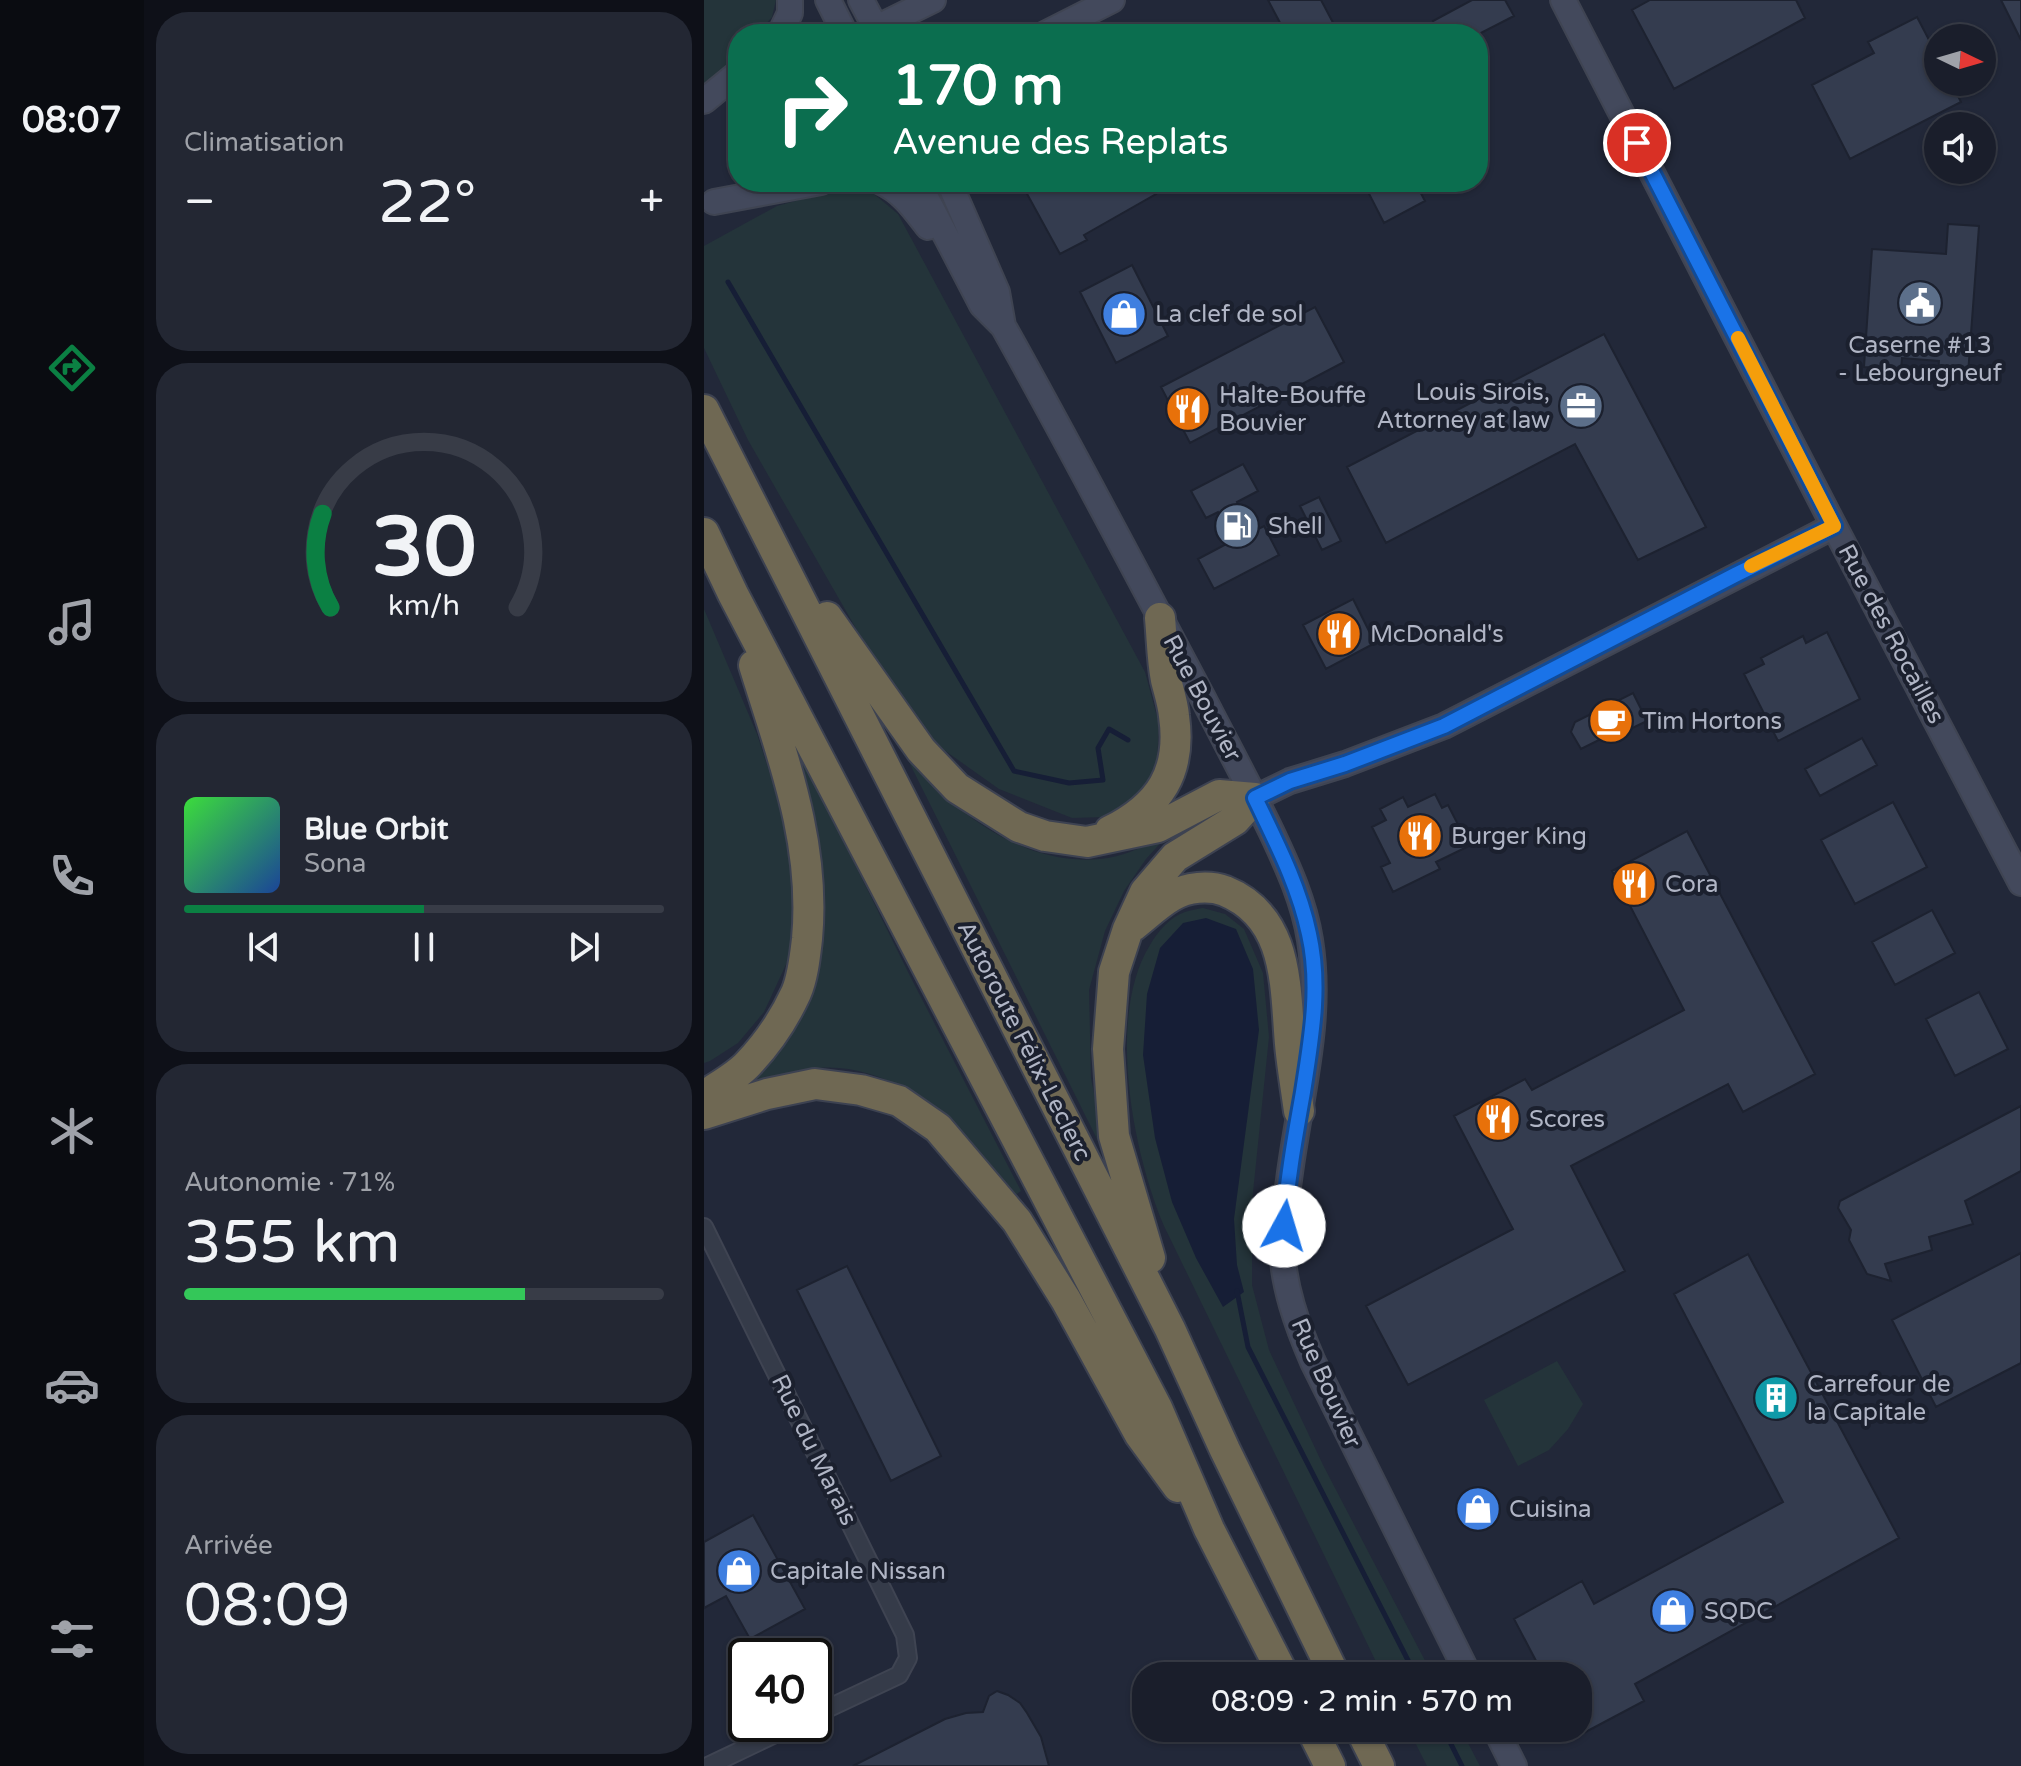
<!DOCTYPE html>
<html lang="fr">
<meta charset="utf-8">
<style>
body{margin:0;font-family:"Varela Round",sans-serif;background:#232733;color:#f1f3f6;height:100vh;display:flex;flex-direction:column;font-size:30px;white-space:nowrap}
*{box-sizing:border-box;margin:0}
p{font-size:26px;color:#9fa2a9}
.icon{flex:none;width:44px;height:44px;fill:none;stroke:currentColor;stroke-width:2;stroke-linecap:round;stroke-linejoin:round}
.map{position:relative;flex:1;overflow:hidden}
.sheet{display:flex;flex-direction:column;gap:12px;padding:12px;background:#0e1018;width:560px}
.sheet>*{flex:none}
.guide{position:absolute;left:24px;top:24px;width:760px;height:168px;border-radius:32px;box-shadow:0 2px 6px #0004,0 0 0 2px #383c47;background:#0b6e4f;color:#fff;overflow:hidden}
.needle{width:52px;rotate:95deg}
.tools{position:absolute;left:1220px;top:24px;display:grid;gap:16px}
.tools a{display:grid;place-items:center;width:72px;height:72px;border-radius:50%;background:#1a1e2b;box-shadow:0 2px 6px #0004,0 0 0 2px #383c47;font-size:40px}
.speed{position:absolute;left:24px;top:1638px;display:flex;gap:16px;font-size:40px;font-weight:700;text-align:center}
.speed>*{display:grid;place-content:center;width:104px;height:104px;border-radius:50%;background:#1a1e2b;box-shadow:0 2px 6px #0004,0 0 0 2px #383c47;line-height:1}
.speed .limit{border:4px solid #111;border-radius:12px;background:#fff;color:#111}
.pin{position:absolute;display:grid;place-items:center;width:68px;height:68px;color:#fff;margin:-34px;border:4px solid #fff;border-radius:50%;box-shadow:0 2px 8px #0007}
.me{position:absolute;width:88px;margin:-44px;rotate:6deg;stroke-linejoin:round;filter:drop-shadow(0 0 6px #0008)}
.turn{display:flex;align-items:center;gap:28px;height:168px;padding:0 32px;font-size:36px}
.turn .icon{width:104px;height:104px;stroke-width:2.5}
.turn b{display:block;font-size:56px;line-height:68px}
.big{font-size:60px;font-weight:600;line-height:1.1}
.sheet .card{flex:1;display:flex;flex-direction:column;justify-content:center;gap:12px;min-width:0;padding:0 28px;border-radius:32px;background:#232733}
.sheet .dial{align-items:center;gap:0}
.dial svg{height:208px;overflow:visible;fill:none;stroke:#383c47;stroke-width:7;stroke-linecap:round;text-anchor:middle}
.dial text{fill:#f1f3f6;stroke:none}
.song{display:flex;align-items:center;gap:24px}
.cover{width:96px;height:96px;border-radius:12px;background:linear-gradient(135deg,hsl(120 70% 55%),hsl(220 70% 35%))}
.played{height:8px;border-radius:4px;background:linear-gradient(90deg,#0b8043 50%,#383c47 50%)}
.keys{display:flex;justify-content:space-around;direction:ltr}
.heat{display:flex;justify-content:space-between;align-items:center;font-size:44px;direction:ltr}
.charge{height:12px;border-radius:6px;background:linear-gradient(90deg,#34c759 71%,#383c47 0)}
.trip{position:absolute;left:428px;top:1662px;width:460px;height:80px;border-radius:32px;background:#1a1e2b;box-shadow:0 2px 6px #0004,0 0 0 2px #383c47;font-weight:600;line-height:80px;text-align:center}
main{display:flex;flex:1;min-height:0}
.menu{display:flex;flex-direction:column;width:144px;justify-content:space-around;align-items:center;background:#0a0c11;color:#9fa2a9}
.menu .icon{width:56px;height:56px}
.menu .on{color:#0b8043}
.menu b{font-size:36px;color:#f1f3f6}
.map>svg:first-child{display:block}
</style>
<main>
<nav class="menu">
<b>08:07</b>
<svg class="icon on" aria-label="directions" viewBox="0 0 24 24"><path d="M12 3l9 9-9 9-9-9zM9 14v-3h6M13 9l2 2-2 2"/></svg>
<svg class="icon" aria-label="music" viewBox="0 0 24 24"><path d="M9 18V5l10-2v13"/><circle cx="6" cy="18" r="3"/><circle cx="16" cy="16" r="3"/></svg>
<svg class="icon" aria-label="phone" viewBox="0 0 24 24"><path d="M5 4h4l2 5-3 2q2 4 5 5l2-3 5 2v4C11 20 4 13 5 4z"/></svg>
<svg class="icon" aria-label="climate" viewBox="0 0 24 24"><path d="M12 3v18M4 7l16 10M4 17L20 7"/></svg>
<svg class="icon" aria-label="car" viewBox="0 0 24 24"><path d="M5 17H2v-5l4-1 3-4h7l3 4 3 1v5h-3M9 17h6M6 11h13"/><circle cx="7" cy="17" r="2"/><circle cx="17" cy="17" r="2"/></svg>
<svg class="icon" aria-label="filters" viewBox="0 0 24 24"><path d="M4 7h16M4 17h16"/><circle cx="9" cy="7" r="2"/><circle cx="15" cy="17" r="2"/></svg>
</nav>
<section class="sheet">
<div class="card"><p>Climatisation</p>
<div class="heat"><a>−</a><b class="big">22°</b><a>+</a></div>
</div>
<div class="card dial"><svg viewBox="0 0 100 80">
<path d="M14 69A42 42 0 1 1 86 69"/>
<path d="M14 69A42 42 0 0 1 11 33" stroke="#0b8043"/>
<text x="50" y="56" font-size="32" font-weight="700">30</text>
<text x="50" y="72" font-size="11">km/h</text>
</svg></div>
<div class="card">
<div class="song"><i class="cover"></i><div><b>Blue Orbit</b><p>Sona</p></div></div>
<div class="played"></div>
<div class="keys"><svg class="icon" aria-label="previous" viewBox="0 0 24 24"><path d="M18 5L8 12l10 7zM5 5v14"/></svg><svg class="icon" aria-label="pause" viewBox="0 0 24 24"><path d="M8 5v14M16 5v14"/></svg><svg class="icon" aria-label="next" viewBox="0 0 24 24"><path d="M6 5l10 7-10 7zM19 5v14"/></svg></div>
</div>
<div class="card"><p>Autonomie · 71%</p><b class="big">355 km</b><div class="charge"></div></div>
<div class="card"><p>Arrivée</p><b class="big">08:09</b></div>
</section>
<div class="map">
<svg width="1317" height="1766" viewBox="0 0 1317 1766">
<rect width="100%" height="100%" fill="#222839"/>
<path fill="#24343a" d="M0,0H72L68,17L53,34H34V55L18,73L0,83Z
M136,189L170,194L194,214L441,672L455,724L453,762L441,788L422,808L402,817L368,818L295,789L209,728L44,440L0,348V246L73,206Z
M0,609L53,734L78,811L91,888L85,958L60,1012L34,1043L6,1061L0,1063Z
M199,750C214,767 228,786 245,800C290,838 343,867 404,858C423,855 444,844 462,837L442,859L420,891L401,931L385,990L387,1078L403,1159Z
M100,761L206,976L317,1191L310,1196C295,1176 280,1156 263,1138C226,1097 164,1059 106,1069C84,1072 63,1082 43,1091L40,1083L100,1000L90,764Z
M499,908L521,914L540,929L559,973L565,1037L548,1202V1285L565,1350L619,1465L729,1676H679L460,1226C429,1153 402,1016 446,945C454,931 466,917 481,912C487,910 493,909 499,908Z
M853,1361L879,1404L864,1429L845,1450L814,1466L780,1400Z
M704,1728H756L776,1766H723Z"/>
<path fill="#161e36" d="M502,918L532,929L549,969L555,1030L530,1219L533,1265L540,1292L519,1307L492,1258L468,1202L451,1138L439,1055L443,994L456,948L479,923Z"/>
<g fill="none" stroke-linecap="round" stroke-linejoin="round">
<path stroke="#161e36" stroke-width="5" d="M24,282L310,771L365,783L399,780L394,748L405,729L424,740
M533,1291L544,1347L712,1676
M739,1728L758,1766"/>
</g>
<path fill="#343c4f" stroke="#1d2230" stroke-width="2" d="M564,0H617L635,34H582Z
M768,0H801L810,16L775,34H736L729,21Z
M946,0H1092L1101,18L970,89L928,10Z
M1297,0H1317V40Z
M1213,17L1234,57V82H1247L1257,102L1146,159L1108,85L1170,53L1164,42Z
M342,182H446L452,194L380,235L383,240L356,254L322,192Z
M659,182H711L721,201L680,223Z
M1244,224L1275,226L1264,374L1234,372L1235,361L1198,358L1197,370L1160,367L1168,249L1242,254Z
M428,265L464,336L412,363L376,292Z
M611,307L640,362L486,443L457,387Z
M900,334L1002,527L934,560L871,444L682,543L643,467Z
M539,464L554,491L533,502L549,532L560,526L575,555L510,589L494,559L528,541L514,512L502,518L487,491Z
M615,497L637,541L618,550L596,506Z
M649,599L671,643L622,669L599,625Z
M1123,632L1156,699L1074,741L1040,674L1060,664L1057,658L1099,636L1102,643Z
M929,693L943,721L916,734L915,730L877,749L867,732L871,722Z
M1158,738L1173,765L1116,796L1101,769Z
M731,794L738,808L744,805L765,846L732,862L736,869L689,892L677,867L686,863L668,827L682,820L676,809L699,797L704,807Z
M1189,802L1223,867L1151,904L1117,840Z
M983,831L1111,1074L1039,1112L1024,1084L867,1166L921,1271L704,1385L662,1306L809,1229L750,1116L821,1079L828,1090L980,1010L908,871Z
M1228,910L1251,953L1191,985L1168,942Z
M1275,992L1304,1049L1251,1076L1222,1019Z
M1317,1106V1171L1261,1201L1269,1224L1225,1237L1228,1250L1181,1264L1187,1281L1163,1274L1145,1240L1147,1230L1134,1208L1136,1201Z
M1317,1253V1363L1232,1407L1188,1320Z
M1044,1254L1195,1538L931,1684L940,1701L874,1736V1676H840L810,1619L878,1581L890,1604L1079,1502L970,1294Z
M143,1266L237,1456L187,1481L93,1290Z
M49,1515L101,1609L46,1639L22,1596L0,1608V1542Z
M293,1691L304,1695L316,1703L323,1713L337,1737L345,1766H149L241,1719L262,1713L279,1712L285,1696Z"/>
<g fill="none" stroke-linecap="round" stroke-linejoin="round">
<g stroke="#3f4452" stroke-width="20">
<path id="street" d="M0,1227L201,1635L204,1658L195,1675L110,1715
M4,1766L92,1724"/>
</g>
<g stroke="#3f4452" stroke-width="28">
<path id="secondary" d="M124,0L141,34
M157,0L175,34
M859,0L1130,526L1317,883
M76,34L86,13V0
M160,34L229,0
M341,34L408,0
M0,101L34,73
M177,182C199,192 210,209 224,227
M214,182L278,305L299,326C368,449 433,574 499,698C522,743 546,787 568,833C584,867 600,902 606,940C619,1021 595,1100 585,1180C582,1201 578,1224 578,1246C579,1286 593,1325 609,1362L765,1676
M245,182L293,292L299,326
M10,202L117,182
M551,798L586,781L641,764L740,726L1130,526
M791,1728L810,1766"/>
</g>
<g stroke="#3d4251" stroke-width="34">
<path id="highway" d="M0,410L466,1329L521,1450L631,1676
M0,533L29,594L453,1408L505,1529L580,1676
M123,617L217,750L253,788L315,827L341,836L383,842L454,827L515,795L551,798
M406,831C456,806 478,772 470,716C469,704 465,692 462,680C458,660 458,639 456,618
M429,926C442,916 454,904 468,896C483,887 505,885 521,891C585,917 581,986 586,1044C588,1066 592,1089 595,1111
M0,1096C14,1086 32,1077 44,1064C64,1043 80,1019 92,993C99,977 101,956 103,939C112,842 78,756 50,665
M0,1114L63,1094L111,1084L157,1090L195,1101L234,1128L313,1221L362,1300L436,1435L474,1487
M446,1258L410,1136L404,1049L410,972L424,929L441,892L471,857L531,820L551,798
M607,1728L626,1766
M656,1728L675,1766"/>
</g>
<use href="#street" stroke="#353b49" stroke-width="16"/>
<use href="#secondary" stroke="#43495c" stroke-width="24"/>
<use href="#highway" stroke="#6f6853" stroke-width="30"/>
</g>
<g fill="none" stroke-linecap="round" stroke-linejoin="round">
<g stroke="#114b97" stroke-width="20">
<path id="route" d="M580,1226C583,1181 591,1137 599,1092C607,1040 617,987 605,934C595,886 572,842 551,798L586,781L641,764L740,726L1031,575L1130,526L933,143"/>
</g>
<use href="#route" stroke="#1a73e8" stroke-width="14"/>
<path stroke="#f59e0b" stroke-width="14" d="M1034,338L1130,526L1047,566"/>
</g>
<defs>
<g id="civic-disc" transform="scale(2.3)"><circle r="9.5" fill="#5c6f8a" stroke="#1b202e"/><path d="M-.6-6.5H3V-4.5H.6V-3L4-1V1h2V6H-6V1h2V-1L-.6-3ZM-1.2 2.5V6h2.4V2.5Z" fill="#fff"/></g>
<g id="shop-disc" transform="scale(2.3)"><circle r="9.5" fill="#3f7fe0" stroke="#1b202e"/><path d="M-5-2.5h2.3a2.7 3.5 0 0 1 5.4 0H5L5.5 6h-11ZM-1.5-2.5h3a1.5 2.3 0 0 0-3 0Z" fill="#fff"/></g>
<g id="office-disc" transform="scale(2.3)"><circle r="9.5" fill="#5c6f8a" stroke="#1b202e"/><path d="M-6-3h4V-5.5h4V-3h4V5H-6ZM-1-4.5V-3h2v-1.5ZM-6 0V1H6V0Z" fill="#fff"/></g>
<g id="restaurant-disc" transform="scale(2.3)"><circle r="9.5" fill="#e8710a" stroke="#1b202e"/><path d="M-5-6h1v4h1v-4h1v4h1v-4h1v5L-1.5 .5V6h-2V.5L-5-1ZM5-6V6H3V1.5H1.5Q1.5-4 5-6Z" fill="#fff"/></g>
<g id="fuel-disc" transform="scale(2.3)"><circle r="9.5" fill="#5c6f8a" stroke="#1b202e"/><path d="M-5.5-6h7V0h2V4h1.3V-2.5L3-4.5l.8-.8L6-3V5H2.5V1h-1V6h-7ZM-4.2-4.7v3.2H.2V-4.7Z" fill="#fff"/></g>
<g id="cafe-disc" transform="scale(2.3)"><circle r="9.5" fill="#e8710a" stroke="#1b202e"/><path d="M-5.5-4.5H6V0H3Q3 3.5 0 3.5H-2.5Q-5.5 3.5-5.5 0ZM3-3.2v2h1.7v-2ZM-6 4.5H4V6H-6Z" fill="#fff"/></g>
<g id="building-disc" transform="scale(2.3)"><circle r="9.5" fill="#0f9aa8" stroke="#1b202e"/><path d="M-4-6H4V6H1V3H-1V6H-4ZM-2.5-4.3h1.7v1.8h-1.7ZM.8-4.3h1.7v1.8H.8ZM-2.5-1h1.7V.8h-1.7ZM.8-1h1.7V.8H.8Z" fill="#fff"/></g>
</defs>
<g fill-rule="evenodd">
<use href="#civic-disc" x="1216" y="303"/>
<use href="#shop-disc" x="420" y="314"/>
<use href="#office-disc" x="877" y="406"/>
<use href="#restaurant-disc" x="484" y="409"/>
<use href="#fuel-disc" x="533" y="526"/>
<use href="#restaurant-disc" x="635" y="634"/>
<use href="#cafe-disc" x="907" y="721"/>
<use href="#restaurant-disc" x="716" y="836"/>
<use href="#restaurant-disc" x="930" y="884"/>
<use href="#restaurant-disc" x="794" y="1119"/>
<use href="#building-disc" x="1072" y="1398"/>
<use href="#shop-disc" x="774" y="1509"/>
<use href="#shop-disc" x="35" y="1571"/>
<use href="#shop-disc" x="969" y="1611"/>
</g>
<g text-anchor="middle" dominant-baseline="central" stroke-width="8" stroke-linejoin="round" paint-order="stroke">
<g font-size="24" fill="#b0b5c5" stroke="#1b202e" text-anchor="start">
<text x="451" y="314">La clef de sol</text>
<text x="1216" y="345" text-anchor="middle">Caserne #13<tspan x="1216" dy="28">- Lebourgneuf</tspan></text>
<text x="846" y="392" text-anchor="end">Louis Sirois,<tspan x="846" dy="28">Attorney at law</tspan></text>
<text x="515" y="395">Halte-Bouffe<tspan x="515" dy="28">Bouvier</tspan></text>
<text x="564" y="526">Shell</text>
<text x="666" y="634">McDonald's</text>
<text x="938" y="721">Tim Hortons</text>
<text x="747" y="836">Burger King</text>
<text x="961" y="884">Cora</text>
<text x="825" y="1119">Scores</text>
<text x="1103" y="1384">Carrefour de<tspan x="1103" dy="28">la Capitale</tspan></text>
<text x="805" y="1509">Cuisina</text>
<text x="66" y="1571">Capitale Nissan</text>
<text x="1000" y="1611">SQDC</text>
</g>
<g font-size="24" fill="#b0b5c5" stroke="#1b202e">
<text transform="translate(1187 634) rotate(62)">Rue des Rocailles</text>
<text transform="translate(498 698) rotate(62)">Rue Bouvier</text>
<text transform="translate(320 1041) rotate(63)">Autoroute Félix-Leclerc</text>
<text transform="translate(622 1383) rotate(66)">Rue Bouvier</text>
<text transform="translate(110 1450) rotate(64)">Rue du Marais</text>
</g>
</g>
</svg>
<div class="tools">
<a><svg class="needle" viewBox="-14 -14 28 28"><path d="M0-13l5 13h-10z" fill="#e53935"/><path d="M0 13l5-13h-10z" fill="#9fa2a9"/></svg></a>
<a><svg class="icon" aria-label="sound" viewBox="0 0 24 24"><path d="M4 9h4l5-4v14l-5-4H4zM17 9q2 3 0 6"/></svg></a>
</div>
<div class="speed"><div class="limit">40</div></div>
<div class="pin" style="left:933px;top:143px;background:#d93025"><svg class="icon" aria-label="arrive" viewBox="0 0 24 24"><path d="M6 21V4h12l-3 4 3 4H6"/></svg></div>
<svg class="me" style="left:580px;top:1226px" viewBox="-20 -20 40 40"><circle r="19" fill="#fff"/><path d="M0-13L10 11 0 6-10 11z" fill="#1a73e8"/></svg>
<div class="trip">08:09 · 2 min · 570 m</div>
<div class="guide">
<div class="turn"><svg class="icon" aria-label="right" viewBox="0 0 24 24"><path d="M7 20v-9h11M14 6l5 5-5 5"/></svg><div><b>170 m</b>Avenue des Replats</div></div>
</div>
</div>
</main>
